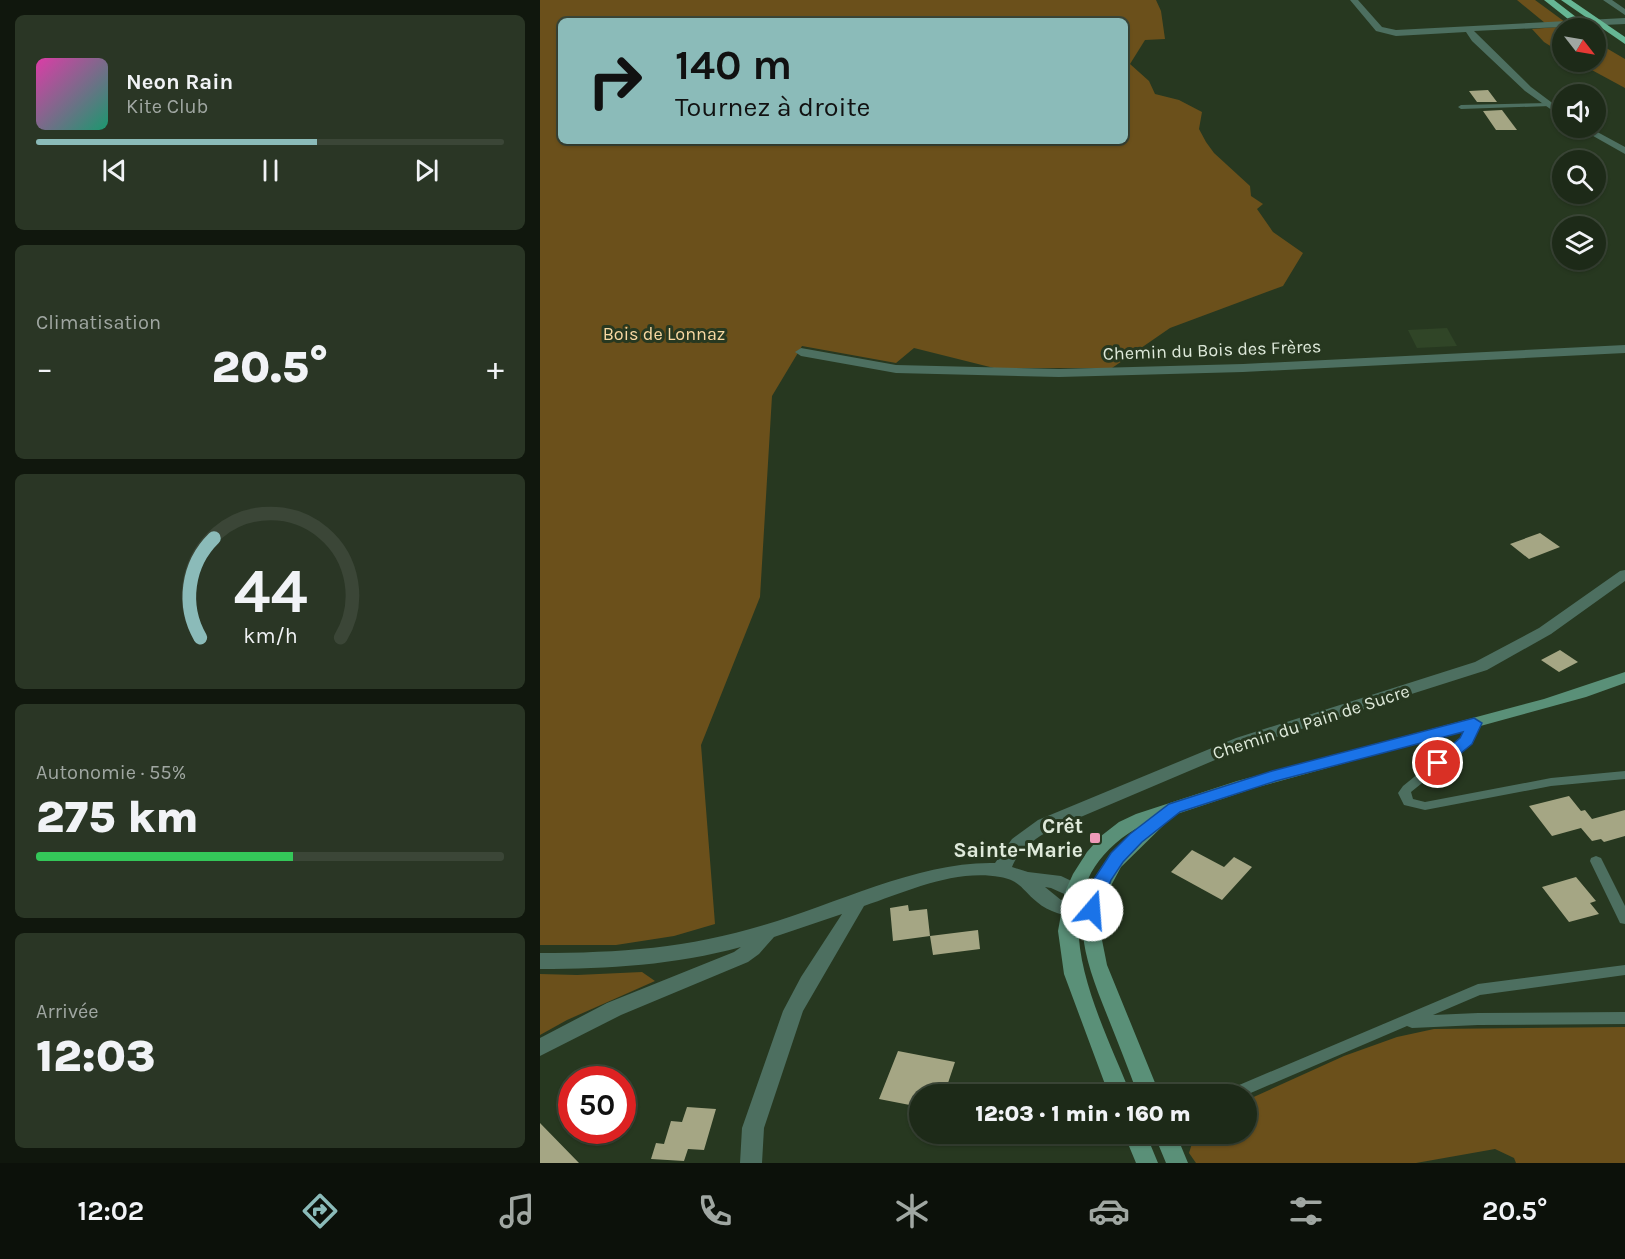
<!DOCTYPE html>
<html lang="fr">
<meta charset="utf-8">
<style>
body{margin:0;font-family:Karla,sans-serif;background:#2a3625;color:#f1f3f6;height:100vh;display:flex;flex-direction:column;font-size:22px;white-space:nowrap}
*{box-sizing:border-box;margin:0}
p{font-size:20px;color:#a0a7a2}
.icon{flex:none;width:33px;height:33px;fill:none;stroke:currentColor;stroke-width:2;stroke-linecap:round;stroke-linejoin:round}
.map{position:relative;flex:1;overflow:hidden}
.drawer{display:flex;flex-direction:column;gap:15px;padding:15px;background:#10170d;width:540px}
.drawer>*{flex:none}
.hud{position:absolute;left:18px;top:18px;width:570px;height:126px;border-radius:9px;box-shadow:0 2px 4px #0004,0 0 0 2px #3b4637;background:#8bbbb9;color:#111;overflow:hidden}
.needle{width:39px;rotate:121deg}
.controls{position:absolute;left:1012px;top:18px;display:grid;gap:12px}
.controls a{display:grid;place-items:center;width:54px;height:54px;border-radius:50%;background:#1d2a18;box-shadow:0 2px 4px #0004,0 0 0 2px #3b4637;font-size:30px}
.speed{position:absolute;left:18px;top:1066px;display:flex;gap:12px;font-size:30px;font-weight:700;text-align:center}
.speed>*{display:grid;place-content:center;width:78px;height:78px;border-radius:50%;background:#1d2a18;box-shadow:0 2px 4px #0004,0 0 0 2px #3b4637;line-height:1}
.speed .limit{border:9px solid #d22;background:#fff;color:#111}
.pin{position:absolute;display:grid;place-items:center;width:51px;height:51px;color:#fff;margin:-26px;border:3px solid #fff;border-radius:50%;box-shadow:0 2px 6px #0007}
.me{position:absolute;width:66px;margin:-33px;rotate:18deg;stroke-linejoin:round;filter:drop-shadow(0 0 4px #0008)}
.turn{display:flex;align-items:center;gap:21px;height:126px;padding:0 18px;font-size:27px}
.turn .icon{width:78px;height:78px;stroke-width:2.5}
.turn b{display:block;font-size:42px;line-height:51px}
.big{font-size:45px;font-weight:800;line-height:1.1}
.drawer .card{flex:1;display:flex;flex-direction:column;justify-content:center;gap:9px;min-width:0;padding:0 21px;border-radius:9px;background:#2a3625}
.drawer .dial{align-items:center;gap:0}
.dial svg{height:156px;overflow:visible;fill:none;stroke:#3b4637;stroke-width:7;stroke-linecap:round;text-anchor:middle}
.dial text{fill:#f1f3f6;stroke:none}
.song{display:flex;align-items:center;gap:18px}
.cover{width:72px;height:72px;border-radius:9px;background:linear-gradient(135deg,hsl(320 70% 55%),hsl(160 70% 35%))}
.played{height:6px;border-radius:3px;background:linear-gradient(90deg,#8bbbb9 60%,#3b4637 60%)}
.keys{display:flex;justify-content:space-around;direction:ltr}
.heat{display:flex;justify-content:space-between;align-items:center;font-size:33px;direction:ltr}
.charge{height:9px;border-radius:4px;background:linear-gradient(90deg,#34c759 55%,#3b4637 0)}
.trip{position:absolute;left:369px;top:1084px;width:348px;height:60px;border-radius:30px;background:#1d2a18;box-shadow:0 2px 4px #0004,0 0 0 2px #3b4637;font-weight:800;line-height:60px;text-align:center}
.tabs{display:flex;height:96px;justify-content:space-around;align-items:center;background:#0c110a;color:#a0a7a2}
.tabs .icon{width:42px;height:42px}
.tabs .current{color:#8bbbb9}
.tabs b{font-size:27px;color:#f1f3f6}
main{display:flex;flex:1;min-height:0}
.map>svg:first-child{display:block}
</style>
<main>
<section class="drawer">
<div class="card">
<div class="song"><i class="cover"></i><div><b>Neon Rain</b><p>Kite Club</p></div></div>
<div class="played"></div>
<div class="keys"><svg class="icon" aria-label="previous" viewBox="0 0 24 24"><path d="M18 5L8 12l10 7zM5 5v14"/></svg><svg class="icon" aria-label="pause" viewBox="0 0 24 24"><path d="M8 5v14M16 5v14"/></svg><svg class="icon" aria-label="next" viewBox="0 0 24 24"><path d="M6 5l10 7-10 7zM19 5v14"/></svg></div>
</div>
<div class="card"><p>Climatisation</p>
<div class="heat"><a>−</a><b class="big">20.5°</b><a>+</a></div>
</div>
<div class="card dial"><svg viewBox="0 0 100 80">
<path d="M14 69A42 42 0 1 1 86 69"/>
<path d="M14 69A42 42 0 0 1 21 18" stroke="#8bbbb9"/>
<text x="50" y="56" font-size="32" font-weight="700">44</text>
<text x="50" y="72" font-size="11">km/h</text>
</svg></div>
<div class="card"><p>Autonomie · 55%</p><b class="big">275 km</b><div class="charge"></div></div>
<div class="card"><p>Arrivée</p><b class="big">12:03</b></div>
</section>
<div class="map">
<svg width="1085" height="1163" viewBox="0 0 1085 1163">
<rect width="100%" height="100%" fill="#273820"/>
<path fill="#304527" d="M907,328L917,346L877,348L868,330Z"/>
<path fill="#6b501b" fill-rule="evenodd" d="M0,0H616L621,11L625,39L605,40L590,64L609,81L615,94L639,100L662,112L659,129L666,142L674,153L710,186L711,196L723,204L717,209L733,232L763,253L743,286L630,328L572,368H454L374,348L356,363L262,346L232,396L220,597L161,745L175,924L134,936L76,945H0ZM21,21H585V141H21Z
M977,0H995L1025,22L1005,23Z
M1031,26L1034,28H1023V54L1004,42L992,29Z
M1056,42L1085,59V88L1037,62H1056Z
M102,972L115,981L27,1020L0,1035V974L37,975Z
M1085,1027V1163H976L974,1158L955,1149L876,1163H656L649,1153L654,1137L657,1134H706L707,1100L804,1056L857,1037L894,1029Z"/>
<path fill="#a5a684" d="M948,90L957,102H937L929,91Z
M962,110L977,130H956L943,111Z
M1000,533L1020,547L989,559L970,544Z
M1020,650L1038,662L1019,672L1001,660Z
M1029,796L1041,811L1045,810L1052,819L1085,810V836L1064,842L1061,839L1052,841L1041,828L1012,836L989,806Z
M652,850L684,867L694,857L712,867L682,900L631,872Z
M1036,877L1056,901L1050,903L1059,914L1029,922L1002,887Z
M368,905L369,911L387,909L390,936L353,941L350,908Z
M438,930L440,949L393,955L390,936Z
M358,1051L415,1062L404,1095H380V1107L339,1099Z
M147,1107L176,1109L164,1150L148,1149L144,1161L111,1159L116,1143L124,1144L131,1121L142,1122Z
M0,1123L39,1163H0Z"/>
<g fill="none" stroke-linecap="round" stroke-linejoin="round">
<path fill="#4d6f60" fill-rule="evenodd" d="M1008,103L1011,105L1010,106L921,109L918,107L921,105Z
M934,720L938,721L940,724L930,744L871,792L873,799L885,802L1011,778L1085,771V779L1011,786L885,810L864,805L858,793L863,786L921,739L930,721Z
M1056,856L1061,858L1085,906V924L1080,923L1050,861L1051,858Z
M1085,965V975L940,995L893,1015L938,1013L1085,1012V1024L938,1025L872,1028L867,1026L706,1095H683L685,1091L938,984Z"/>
<path fill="#4d6f60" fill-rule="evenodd" d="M810,0H818L842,27L856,30L1085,18V24L934,31L991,87L1023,111V118L985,91L932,41L926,32L856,36L836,31Z
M1063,0H1072L1085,9V15Z
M1039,128H1050L1085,147V154Z
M1085,345V353L703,372L519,377L356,373L261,356L255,352L261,348L356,365L519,369L703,364Z
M1085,570V581L1011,634L947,670L708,746L510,830C495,839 479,849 472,867L488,872L521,876L561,895L563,900L559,906L561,910L559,915C540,921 512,915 497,902C483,891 480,880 460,877C414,869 366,892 324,906L263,1011L224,1128L222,1163H200L202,1128L243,1011L261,977L302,914L234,937L219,954L208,962L81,1015L0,1056V1038L67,1003L194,952L201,947C135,965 69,969 0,969V953C79,953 149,948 224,925C296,904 380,861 455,863L472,839L498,820L696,738L935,662L999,628L1080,571ZM505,887L511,888L542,902L521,900Z"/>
<path fill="#5a9078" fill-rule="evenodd" d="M1085,672V683L1046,697L718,787L634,815L581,867L565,897L561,917L562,940L567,965L620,1095H598C587,1065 575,1035 563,1005C532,927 531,888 597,828C489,892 557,1009 591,1095H569L524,974L518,931L525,892L533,874L547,852L561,836L579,822L596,814L697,781L1004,699Z
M584,1134H606L618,1163H596Z
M614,1134H636L648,1163H626Z"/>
<path fill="#66b694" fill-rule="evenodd" d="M1004,0H1014L1036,17L1028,19Z
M1021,0H1031L1085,37V44Z"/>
</g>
<path fill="#1a73e8" stroke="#114b97" stroke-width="1.5" d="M934,718L942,723L932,744L904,767H893L890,763L920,738L923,732L736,781L640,812L602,842L583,862L571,880L558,914L552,916L546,914L544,910L554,879L571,853L590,834L629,804L732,771Z"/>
<rect fill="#ef9ab8" stroke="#273820" stroke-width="2" x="549" y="832" width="12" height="12" rx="3"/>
<g text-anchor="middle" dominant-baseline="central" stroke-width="6" stroke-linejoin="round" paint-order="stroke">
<g font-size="18" fill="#f8d8a2" stroke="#273820">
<text x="124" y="334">Bois de Lonnaz</text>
</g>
<g font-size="18" fill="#dee9da" stroke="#273820">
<text transform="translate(672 350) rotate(-2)">Chemin du Bois des Frères</text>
<text transform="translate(771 722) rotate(-18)">Chemin du Pain de Sucre</text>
</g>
<g font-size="21" font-weight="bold" fill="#dee9da" stroke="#273820" text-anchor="end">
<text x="543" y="826">Crêt<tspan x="543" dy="24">Sainte-Marie</tspan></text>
</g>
</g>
</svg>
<div class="controls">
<a><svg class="needle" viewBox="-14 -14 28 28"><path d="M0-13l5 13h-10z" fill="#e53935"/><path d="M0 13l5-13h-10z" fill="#a0a7a2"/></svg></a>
<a><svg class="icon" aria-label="sound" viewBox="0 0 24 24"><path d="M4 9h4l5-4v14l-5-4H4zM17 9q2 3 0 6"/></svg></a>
<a><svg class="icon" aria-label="search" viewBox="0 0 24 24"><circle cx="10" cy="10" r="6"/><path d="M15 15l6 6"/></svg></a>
<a><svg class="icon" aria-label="layers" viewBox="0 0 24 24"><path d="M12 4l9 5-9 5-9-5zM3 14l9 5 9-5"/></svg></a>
</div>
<div class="speed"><div class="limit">50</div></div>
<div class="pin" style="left:898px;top:763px;background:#d93025"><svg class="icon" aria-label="arrive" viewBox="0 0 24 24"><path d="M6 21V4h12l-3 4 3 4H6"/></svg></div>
<svg class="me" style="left:552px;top:910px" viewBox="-20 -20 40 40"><circle r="19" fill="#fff"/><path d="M0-13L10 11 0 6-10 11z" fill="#1a73e8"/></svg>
<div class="trip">12:03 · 1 min · 160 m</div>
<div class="hud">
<div class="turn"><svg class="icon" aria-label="right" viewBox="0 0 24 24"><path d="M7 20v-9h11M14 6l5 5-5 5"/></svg><div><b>140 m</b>Tournez à droite</div></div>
</div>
</div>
</main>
<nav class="tabs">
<b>12:02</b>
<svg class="icon current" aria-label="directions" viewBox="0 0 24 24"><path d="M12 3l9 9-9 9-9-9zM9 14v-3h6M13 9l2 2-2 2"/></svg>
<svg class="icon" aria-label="music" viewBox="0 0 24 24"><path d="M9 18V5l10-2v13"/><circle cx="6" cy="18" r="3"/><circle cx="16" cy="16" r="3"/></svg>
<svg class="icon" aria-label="phone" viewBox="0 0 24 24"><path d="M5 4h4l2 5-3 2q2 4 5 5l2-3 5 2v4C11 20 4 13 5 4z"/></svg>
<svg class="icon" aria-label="climate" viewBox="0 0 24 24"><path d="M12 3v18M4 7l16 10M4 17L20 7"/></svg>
<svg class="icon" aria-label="car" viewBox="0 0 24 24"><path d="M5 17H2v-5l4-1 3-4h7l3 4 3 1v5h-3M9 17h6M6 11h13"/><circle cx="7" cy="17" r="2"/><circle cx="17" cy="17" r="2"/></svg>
<svg class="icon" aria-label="filters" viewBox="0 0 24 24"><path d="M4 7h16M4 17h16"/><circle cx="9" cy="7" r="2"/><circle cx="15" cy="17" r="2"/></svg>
<b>20.5°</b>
</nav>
